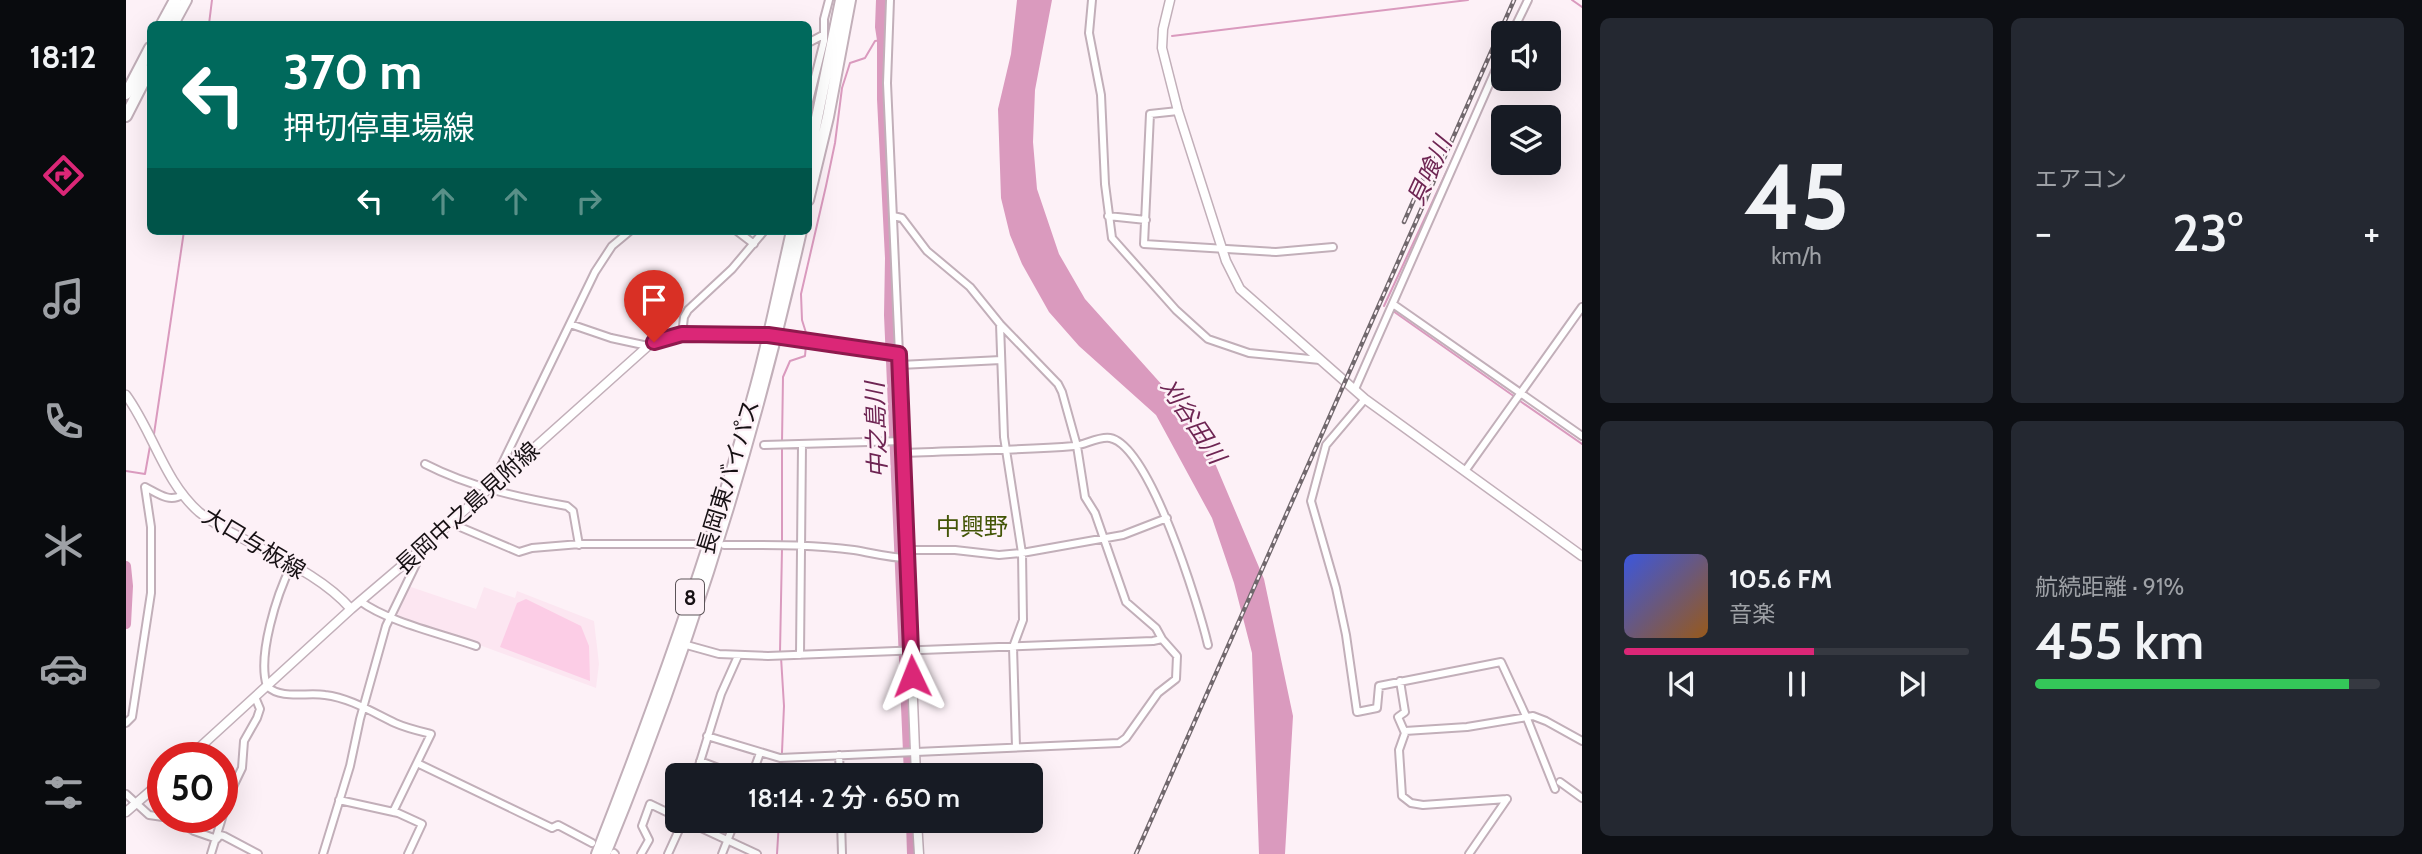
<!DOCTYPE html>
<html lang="ja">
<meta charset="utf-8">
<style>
body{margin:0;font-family:Cabin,"Noto Sans JP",sans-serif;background:#242831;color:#f1f3f6;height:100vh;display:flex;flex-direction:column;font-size:26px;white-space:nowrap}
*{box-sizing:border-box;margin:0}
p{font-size:23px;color:#9ea1a6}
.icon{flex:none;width:38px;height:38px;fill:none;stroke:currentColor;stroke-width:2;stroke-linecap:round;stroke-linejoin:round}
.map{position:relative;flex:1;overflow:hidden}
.drawer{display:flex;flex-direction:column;gap:18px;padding:18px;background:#0d0f14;width:840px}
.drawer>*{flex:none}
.hud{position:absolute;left:21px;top:21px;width:665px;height:214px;border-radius:10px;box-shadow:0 7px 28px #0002;background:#00695c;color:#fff;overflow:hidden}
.controls{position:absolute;left:1365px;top:21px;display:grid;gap:14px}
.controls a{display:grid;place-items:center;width:70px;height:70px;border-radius:10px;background:#171b24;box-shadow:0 7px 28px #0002;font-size:35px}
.speed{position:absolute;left:21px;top:742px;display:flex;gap:14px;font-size:35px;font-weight:700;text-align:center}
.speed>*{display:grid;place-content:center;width:91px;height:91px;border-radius:50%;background:#171b24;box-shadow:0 7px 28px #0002;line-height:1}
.speed .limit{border:10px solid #d22;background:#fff;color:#111}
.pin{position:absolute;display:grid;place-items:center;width:60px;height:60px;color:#fff;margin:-72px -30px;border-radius:50% 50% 50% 0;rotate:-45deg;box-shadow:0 0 7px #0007}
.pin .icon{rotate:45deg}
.me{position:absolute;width:77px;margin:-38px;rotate:358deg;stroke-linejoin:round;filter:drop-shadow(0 0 5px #0008)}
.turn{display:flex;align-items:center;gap:24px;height:147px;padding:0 21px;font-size:32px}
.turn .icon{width:91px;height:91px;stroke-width:2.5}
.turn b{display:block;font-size:49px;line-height:60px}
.lanes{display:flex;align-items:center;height:66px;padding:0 21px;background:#0003;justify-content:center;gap:35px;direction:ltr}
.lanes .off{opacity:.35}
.big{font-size:52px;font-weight:600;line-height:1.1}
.drawer .tile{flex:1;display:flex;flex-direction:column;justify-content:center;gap:10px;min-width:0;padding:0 24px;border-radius:10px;background:#242831}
.drawer .dial{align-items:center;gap:0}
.dial b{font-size:91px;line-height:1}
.song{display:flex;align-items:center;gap:21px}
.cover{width:84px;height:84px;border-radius:10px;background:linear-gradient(135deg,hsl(230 70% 55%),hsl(30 70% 35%))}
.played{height:7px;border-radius:4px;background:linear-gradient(90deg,#db2777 55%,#363941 55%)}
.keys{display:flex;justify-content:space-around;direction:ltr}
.heat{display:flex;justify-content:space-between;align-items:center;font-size:38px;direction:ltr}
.charge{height:10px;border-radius:5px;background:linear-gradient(90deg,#34c759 91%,#363941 0)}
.drawer .tiles{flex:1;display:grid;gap:18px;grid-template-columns:repeat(2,1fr)}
.trip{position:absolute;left:539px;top:763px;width:378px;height:70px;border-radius:10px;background:#171b24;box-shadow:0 7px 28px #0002;font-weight:600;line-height:70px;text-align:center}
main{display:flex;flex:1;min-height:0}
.tabs{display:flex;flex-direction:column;width:126px;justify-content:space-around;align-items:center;background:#090b0e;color:#9ea1a6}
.tabs .icon{width:49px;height:49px}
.tabs .on{color:#db2777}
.tabs b{font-size:32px;color:#f1f3f6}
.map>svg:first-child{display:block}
</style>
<main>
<nav class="tabs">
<b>18:12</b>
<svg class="icon on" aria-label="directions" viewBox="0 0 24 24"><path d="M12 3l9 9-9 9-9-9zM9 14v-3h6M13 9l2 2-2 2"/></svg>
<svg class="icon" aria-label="music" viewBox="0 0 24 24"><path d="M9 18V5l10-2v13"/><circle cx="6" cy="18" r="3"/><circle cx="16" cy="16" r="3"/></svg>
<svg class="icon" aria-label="phone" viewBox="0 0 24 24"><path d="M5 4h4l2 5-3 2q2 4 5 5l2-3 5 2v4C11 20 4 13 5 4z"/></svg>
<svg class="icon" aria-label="climate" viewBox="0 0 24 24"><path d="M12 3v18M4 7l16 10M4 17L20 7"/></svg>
<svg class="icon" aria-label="car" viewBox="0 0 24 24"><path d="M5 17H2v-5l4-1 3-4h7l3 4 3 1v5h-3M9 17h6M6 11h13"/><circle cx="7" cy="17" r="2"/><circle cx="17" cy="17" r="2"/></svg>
<svg class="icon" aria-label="filters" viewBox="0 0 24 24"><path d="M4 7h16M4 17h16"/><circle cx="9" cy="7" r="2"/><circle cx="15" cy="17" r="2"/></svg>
</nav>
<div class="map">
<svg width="1456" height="854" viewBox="0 0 1456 854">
<rect width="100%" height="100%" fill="#fdf1f7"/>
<path fill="#fce6f1" d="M282,586L350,609L358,587L389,598L391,591L468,621L473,664L470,688L269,614Z"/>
<path fill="#fccde6" d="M400,599L455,626L463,646L464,681L374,647L391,603Z"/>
<path fill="#da9abe" d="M891,0H926L909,90L907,142L911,189L933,254L959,299L1046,396L1080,442L1138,579L1167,716L1159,854H1133L1126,653L1108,583L1086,518L1030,415L953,346L923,312L896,264L884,235L875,198L872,109L885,54Z"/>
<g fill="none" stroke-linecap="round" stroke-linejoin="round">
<path stroke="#da9abe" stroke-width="2" d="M1446,0L1456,7
M83,24L86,0
M1046,36L1342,0
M1258,306L1337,136
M1267,311L1389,397
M681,336L676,320L675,294L700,186L709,143L716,88L724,63L739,58L749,41L756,40
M1394,401L1456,444
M28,434L58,231
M656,442L657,377L664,361L679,356L680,345
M0,471L19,474L24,446
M656,543V448
M654,652L656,549
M655,657L658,706L655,775
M651,854L653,821"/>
<path stroke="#da9abe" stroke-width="10" d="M755,0L754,27L756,40V99L764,258L763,315L783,775
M0,566L2,586L0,624
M785,821L786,854"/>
<g stroke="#c2afb9" stroke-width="10">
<path id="street" d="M764,0L761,83L773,354
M966,0L963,33L975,95L979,184L986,238L1050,310L1082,339L1123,353L1194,360
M1386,33L1402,0
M682,43L697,35
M682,105L698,41V19L703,0
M1052,111L1024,114L1018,244L1150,252L1207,247
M767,216L776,218L801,251L844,287L874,324L878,437L896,553L897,620L887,647L890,747
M982,216L1020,220
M611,231L628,244
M1267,304L1456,436
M444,324L485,338L522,346
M556,334L558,317L562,310L606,269L638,231
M774,365L875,360
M1229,389L1377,53
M1239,399L1200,445L1185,501L1210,588L1220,635L1231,712L1251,708L1253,686L1375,662L1400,716L1429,789
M638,445L777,441
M778,453C834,450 892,451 948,446C959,445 973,436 984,438C1024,445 1073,607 1082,645
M299,464C344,487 391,497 441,506L447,511L453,545
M1339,471L1456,307
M373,479L372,472L375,466L469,272L486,246L504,231
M19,487C31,493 43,503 56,495
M327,521L334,527L393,552L406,548L454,544H571
M598,545C641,545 685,544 728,550C747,553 763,558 782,558
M782,550H829L873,555L896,553L997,535L1041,518
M165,566C151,594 131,656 141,686C155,700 181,692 199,695C224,698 246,712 269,723C280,728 293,731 305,734L267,812
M234,601C262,622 316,634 350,646
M557,644L593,654L642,656L1027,641L1036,639
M674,655L676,445
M1274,681L1279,712L1272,717L1279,733L1273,750L1276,796L1285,803L1297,805L1381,799
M0,723L6,717L25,593V527L19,487
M1279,733V731L1341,727L1407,716L1420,721L1456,741
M581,736L654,758L993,743L1000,738L1032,693L1050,679L1051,656L1036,639L1030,628L1000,602L969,513L959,497L951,446L936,392L932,384L874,324
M713,755L714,775
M574,761L611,775
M291,763L426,828L432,825L466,843
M570,775L595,694L612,656
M626,775L634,753
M1434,782L1456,798
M0,794L23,815L37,817
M213,800L272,813L296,824L282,854
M46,817L68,831L91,839L94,835L98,836L132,854
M560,821L631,854
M715,821L716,854
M488,853L489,854
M85,854L103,795L116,768L118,741L131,718L134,709L129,697
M197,854L224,766L234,719L260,626L292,560L294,555L292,552
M515,854L523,840L516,826L524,804L551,817
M542,854L557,821
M596,854L609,821
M1343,854L1381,799"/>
</g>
<g stroke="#c2afb9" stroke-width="11">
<path id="secondary" d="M1044,0L1037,29L1036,48L1052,111L1100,261L1114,289L1239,399L1456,556
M0,395C27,432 38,481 73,512C85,522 100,530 114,537C152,558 196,576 225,609
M62,758L225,609L292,552L522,346C567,316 718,346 773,354L790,775
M0,812L37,780
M791,821L793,854"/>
</g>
<g stroke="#c2afb9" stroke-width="14">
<path id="highway" d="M36,24L49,0
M47,24L60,0
M0,94L24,48
M0,116L24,69
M682,162L715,0
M682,200L702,117L724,0
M471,854C531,701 587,545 630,386C644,335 654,283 666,231
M479,854C562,652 627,443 675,231"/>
</g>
<use href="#street" stroke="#fff" stroke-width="6"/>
<use href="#secondary" stroke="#fff" stroke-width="8"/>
<use href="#highway" stroke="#fff" stroke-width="10"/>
<g stroke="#71686d" stroke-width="4.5">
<path id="rail" d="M1278,222L1308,154
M1010,854L1388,0"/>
</g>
<use href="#rail" stroke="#fdf1f7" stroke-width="2" stroke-dasharray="5" stroke-linecap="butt"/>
</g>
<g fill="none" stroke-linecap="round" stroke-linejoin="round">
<g stroke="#8e194d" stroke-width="18">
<path id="route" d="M528,342L556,334L642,335L773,354L786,676"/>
</g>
<use href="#route" stroke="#db2777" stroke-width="12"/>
</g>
<g text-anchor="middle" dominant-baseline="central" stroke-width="5" stroke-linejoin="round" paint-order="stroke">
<rect fill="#fdf1f7" stroke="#5c5458" stroke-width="2" x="550" y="579.5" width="28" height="35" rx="5"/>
<g font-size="21" font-weight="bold" fill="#171114">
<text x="564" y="597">8</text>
</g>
<g font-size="23" fill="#171114" stroke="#fdf1f7">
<text transform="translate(602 477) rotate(-73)">長岡東バイパス</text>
<text transform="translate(341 508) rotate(-42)">長岡中之島見附線</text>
<text transform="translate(128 543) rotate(31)">大口与板線</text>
</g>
<g font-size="24" font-style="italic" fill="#6e2553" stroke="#fdf1f7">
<text transform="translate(1303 171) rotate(-65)">貝喰川</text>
<text transform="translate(1067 421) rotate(56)">刈谷田川</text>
<text transform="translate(750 430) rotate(-92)">中之島川</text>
</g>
<g font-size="24" fill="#435506" stroke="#fdf1f7">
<text x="846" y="526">中興野</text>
</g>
</g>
</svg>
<div class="controls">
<a><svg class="icon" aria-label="sound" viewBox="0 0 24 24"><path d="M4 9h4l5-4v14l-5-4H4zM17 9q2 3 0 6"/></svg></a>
<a><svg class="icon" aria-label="layers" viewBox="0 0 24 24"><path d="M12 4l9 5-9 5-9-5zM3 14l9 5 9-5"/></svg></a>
</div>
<div class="speed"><div class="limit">50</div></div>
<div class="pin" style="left:528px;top:342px;background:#d93025"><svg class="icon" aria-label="arrive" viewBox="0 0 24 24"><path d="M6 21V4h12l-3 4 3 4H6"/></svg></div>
<svg class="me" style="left:786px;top:676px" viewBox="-20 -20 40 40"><path d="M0-17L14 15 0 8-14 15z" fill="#db2777" stroke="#fff" stroke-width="4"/></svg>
<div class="trip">18:14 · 2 分 · 650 m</div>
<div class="hud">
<div class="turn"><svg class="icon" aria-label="left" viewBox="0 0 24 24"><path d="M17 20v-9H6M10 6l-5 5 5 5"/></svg><div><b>370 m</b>押切停車場線</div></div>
<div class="lanes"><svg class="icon" aria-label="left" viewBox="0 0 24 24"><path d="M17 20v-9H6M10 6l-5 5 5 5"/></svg><svg class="icon off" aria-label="ahead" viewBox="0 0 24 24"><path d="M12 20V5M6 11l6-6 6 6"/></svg><svg class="icon off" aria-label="ahead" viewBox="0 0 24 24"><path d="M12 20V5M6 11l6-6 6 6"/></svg><svg class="icon off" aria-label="right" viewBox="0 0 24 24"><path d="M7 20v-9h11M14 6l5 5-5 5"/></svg></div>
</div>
</div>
<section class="drawer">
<div class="tiles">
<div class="tile dial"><b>45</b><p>km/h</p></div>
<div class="tile"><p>エアコン</p>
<div class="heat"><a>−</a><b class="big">23°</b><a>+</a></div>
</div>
<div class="tile">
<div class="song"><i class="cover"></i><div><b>105.6 FM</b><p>音楽</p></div></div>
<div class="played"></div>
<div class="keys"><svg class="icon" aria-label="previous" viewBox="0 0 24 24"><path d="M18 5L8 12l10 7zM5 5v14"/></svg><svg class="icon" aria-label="pause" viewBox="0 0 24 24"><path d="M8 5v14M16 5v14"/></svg><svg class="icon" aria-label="next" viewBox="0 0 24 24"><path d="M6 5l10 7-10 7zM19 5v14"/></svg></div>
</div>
<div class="tile"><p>航続距離 · 91%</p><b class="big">455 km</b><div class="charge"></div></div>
</div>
</section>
</main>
